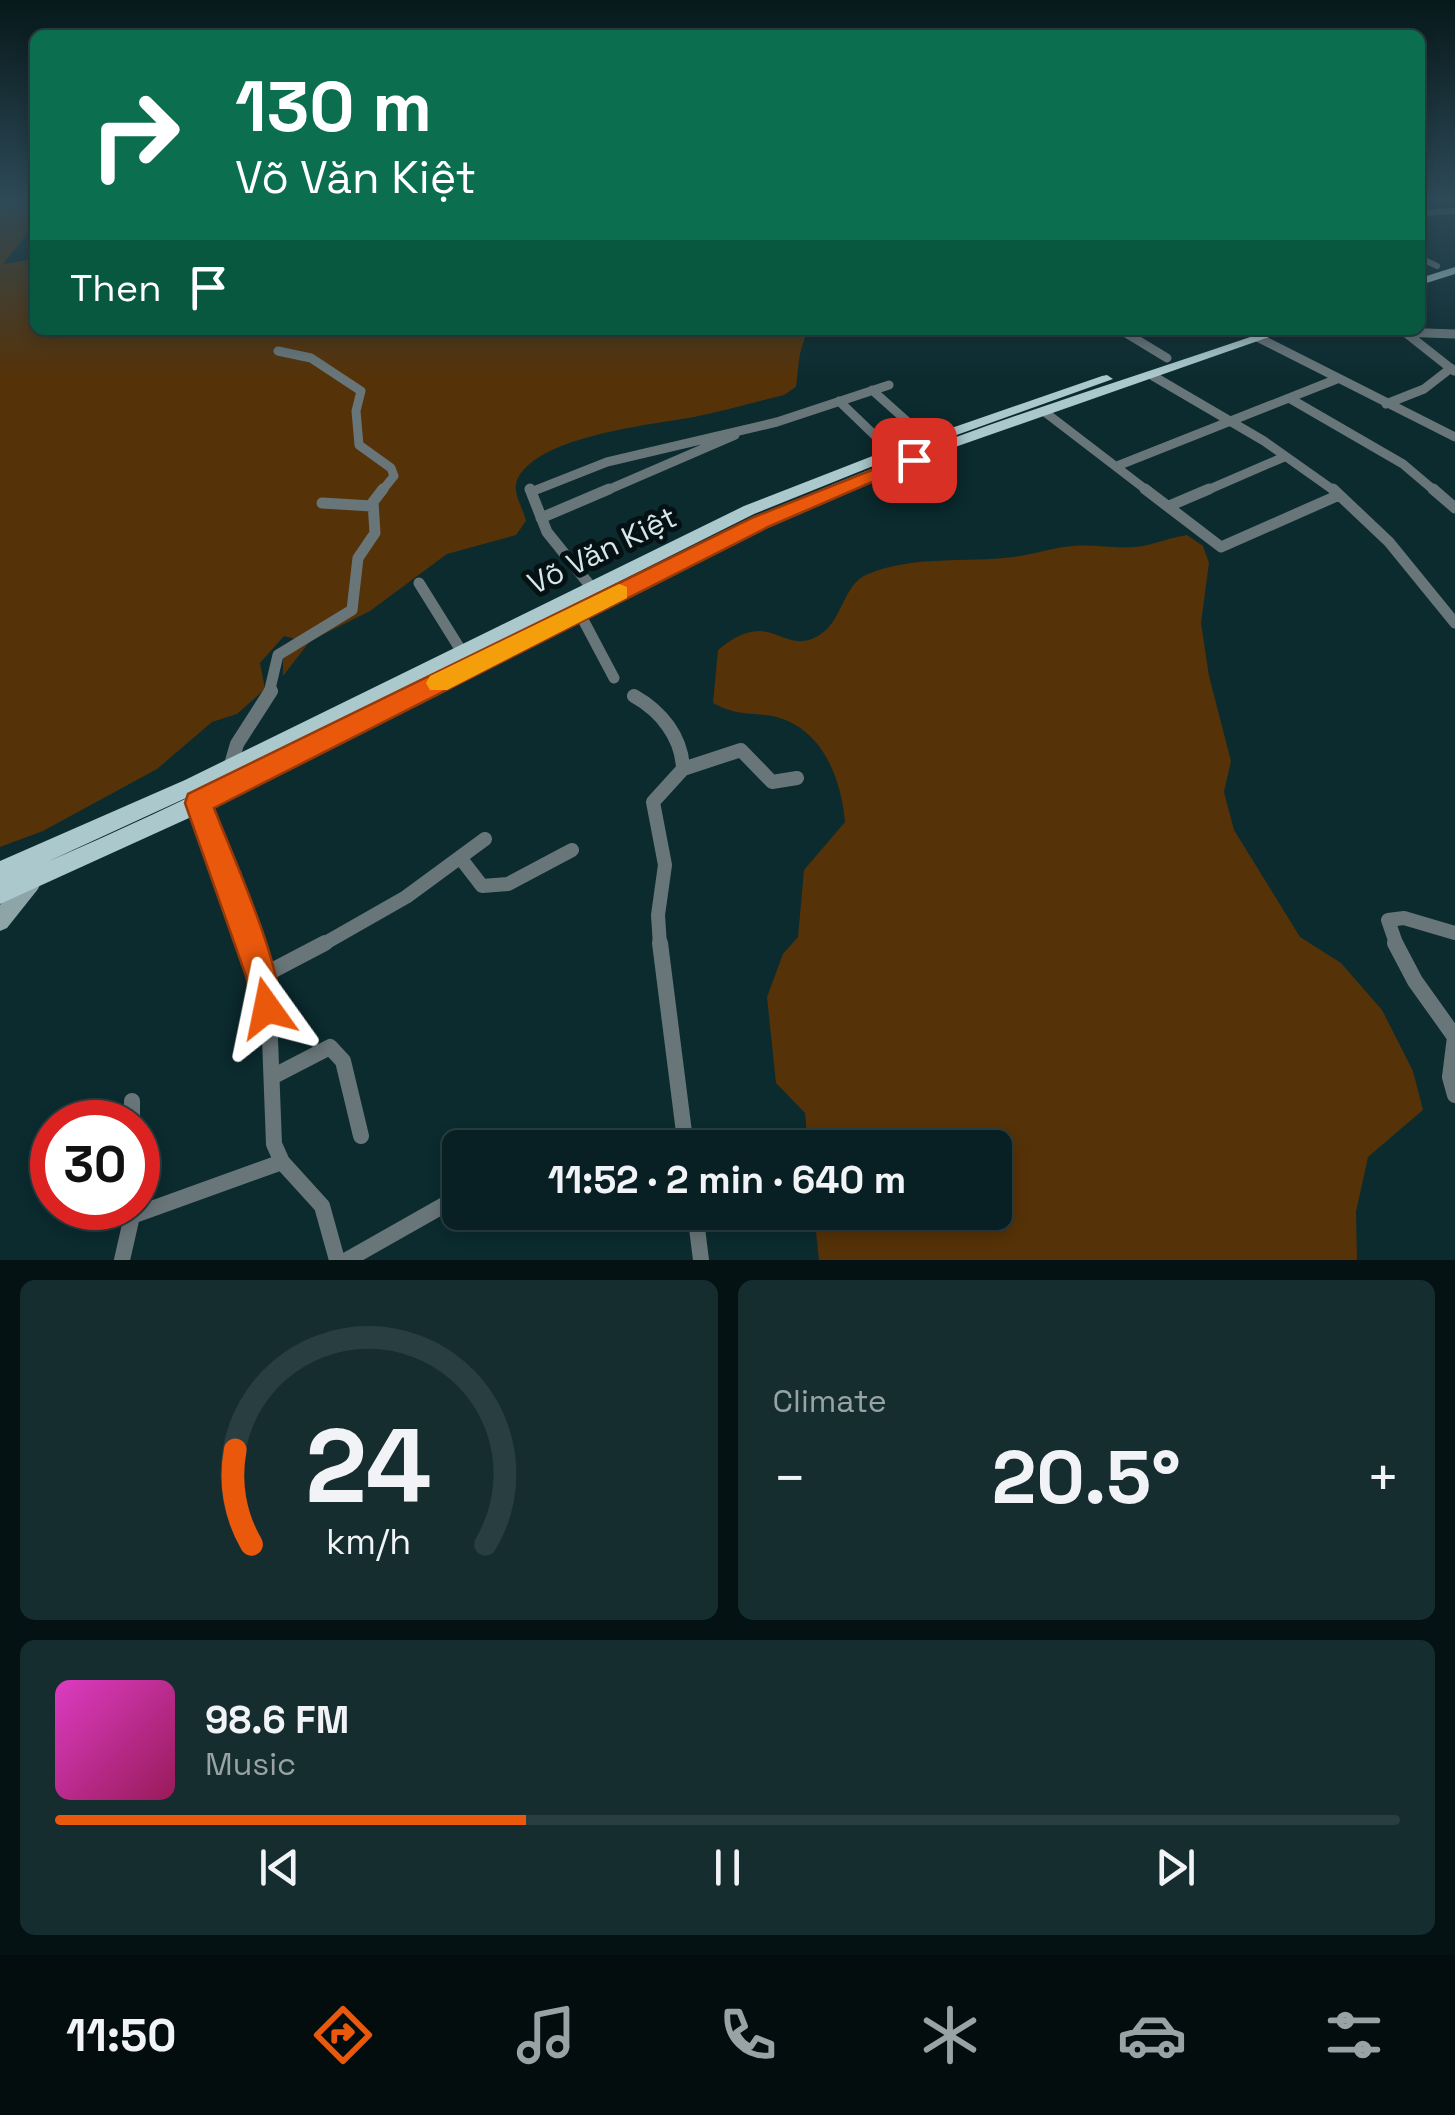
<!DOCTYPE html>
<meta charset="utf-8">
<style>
body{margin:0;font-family:"Space Grotesk",sans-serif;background:#162d30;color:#f1f3f6;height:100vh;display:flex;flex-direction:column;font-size:38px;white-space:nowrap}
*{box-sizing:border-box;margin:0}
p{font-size:32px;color:#98a3a6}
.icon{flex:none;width:55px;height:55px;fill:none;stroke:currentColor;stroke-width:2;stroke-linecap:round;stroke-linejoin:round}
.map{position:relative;height:1260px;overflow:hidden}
.side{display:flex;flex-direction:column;gap:20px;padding:20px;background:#041213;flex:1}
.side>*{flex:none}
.guide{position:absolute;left:30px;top:30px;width:1395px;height:305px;border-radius:15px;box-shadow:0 5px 15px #0003,0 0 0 2px #293e41;background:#0b6e4f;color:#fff;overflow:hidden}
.speed{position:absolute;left:30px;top:1100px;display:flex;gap:20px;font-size:50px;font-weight:700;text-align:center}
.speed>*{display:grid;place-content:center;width:130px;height:130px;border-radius:50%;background:#082023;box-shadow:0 5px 15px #0003,0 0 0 2px #293e41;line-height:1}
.speed .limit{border:15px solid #d22;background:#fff;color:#111}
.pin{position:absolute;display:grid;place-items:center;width:85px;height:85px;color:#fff;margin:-42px;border-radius:20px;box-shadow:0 5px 15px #0006}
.me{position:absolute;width:110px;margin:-55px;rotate:348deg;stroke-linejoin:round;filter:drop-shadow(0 0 8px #0008)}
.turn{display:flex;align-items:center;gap:35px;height:210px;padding:0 40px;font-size:45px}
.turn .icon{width:130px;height:130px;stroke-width:2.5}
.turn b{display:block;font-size:70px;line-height:85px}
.then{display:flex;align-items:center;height:95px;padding:0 40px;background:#0003;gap:20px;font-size:38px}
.big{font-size:75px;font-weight:700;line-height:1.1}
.side .card{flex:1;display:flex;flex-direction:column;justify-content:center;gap:15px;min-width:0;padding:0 35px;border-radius:15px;background:#162d30}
.side .dial{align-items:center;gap:0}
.dial svg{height:260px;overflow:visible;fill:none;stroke:#293e41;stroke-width:7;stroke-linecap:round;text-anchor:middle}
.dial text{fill:#f1f3f6;stroke:none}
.song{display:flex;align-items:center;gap:30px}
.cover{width:120px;height:120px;border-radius:15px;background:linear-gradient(135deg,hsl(310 70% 55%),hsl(330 70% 35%))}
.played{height:10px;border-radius:5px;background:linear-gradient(90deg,#ea580c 35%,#293e41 35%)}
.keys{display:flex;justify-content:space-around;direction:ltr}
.heat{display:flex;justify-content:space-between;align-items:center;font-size:55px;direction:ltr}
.side .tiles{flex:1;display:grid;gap:20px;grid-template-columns:1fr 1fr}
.card:last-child{grid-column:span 2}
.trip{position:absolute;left:442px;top:1130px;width:570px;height:100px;border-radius:15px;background:#082023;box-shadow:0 5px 15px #0003,0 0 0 2px #293e41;font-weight:700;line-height:100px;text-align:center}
.menu{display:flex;height:160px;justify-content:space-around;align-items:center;background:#030d0e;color:#98a3a6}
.menu .icon{width:70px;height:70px}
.menu .on{color:#ea580c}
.menu b{font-size:45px;color:#f1f3f6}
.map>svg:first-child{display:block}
</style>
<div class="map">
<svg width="1455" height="1260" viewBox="0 0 1455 1260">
<rect width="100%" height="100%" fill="#0b2b2f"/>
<path fill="#553208" d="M0,200H35V224L3,264L34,259L35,249V330H808C797,357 800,359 796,387L784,395C754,402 724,411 694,417C650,425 540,436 518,478C511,492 523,507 526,521L516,535L447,554L370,611L310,641L283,676V649L295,639L284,636L260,663L265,689L237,714L212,722L157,769L43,831L0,847Z
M1187,535L1203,546L1209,563L1201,623L1209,676L1231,761L1224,792L1234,830L1300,937L1341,963L1382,1010L1413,1071L1423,1110L1368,1157L1356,1212L1357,1260H819L814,1213L995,1212V1148L808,1147L805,1113L776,1083L767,997L783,954L798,937L804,870L845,822C841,776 820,722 766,715C745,713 733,714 713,703L718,650C771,606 781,655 816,637C844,623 841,585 868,574C914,555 965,563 1013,557C1033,555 1053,547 1073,546C1096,544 1120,550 1143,546C1158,543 1172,537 1187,535Z"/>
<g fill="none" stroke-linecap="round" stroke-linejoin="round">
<path stroke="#697679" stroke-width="6" d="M1420,213L1455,211
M1420,258L1437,266
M1343,330H1354"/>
<path stroke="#697679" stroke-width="9" d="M1121,330L1167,358
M1343,330L1455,334
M1406,333L1454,371
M1259,338L1455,437
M278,351L311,358L361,391L356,411L359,445L391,468L394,476L381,492
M1153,376L1264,441L1336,492
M872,390L928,440
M1289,398L1403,464L1436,492
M839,401L893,453
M1386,404L1424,389L1451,368
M1046,413L1149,492
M1117,466L1337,379
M531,492L607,462L777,422L889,385
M603,492L735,435
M1203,492L1284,457"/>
<path stroke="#697679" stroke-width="11" d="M530,489L547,532L592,588
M1145,489L1221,547L1339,495
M1333,489L1389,542L1455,623
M1433,489L1455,508
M322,503L372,506
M1169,506L1209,489
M541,518L609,489
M419,583L462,652
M579,612L614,678
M269,693L278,655L352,610L358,558L375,533L373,502L383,489"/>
<path stroke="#697679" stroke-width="14" d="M634,696C661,711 682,737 683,769L653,802L665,865L658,915L660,946
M230,768L237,744L271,691
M683,769L741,750L772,782L797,778
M198,803L251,946
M462,860L482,886L508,884L572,850
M320,946L406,897L485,839
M1397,946L1388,920L1404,918L1455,933"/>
<path stroke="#697679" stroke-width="16" d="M250,943L262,976L270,1039L274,1144L282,1162L322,1206L337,1260
M660,943L686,1148
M1395,943L1415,981L1455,1037L1450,1077L1455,1095
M262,976L325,943
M272,1077L330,1047L343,1061L361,1136
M132,1101V1122
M695,1212L701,1260
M122,1260L132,1216L282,1162
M347,1260L460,1196"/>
<path fill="#8ea5a8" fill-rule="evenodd" d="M31,873L38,875L41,882L38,889L7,928L0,931V905L24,875Z"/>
<path fill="#abc8cd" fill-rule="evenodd" d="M1455,267V274L1420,285V278Z
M1271,330H1289L958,446L828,498L670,573L200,813L0,904V861L185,780L744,506L888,450L1102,376L1107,375L1113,379L898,456L754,514L199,792L47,862C288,758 516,628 754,519C921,442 1098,389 1271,330Z"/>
</g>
<linearGradient id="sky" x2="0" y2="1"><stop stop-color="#06181a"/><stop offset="0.53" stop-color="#2e4a58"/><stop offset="1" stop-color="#2e4a58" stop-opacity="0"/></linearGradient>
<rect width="1455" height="377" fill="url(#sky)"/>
<path fill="#ea580c" stroke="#983908" stroke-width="2.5" d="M907,456L923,460L768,527L214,808C229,848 292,985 278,1019L267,1024L256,1019L246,976L185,803L188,794L754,517Z"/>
<path fill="#f59e0b" d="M619,584L627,587V598L447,690H430L426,683L430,676Z"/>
<g text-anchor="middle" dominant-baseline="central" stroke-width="10" stroke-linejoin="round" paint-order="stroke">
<g font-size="30" fill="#d6e7ea" stroke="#051113">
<text transform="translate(602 550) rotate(-26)">Võ Văn Kiệt</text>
</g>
</g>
</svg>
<div class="speed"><div class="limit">30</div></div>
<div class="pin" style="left:914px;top:460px;background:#d93025"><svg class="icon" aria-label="arrive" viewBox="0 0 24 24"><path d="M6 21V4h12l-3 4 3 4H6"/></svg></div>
<svg class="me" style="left:267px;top:1008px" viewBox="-20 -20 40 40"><path d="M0-17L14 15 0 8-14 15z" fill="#ea580c" stroke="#fff" stroke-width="4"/></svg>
<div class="trip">11:52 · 2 min · 640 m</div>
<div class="guide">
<div class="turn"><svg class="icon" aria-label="right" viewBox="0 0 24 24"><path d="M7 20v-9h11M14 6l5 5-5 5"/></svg><div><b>130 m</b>Võ Văn Kiệt</div></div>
<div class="then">Then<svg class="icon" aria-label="arrive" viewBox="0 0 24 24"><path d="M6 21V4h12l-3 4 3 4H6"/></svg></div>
</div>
</div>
<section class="side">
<div class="tiles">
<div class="card dial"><svg viewBox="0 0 100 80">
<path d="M14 69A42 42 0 1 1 86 69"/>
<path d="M14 69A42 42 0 0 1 9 40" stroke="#ea580c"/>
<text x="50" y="56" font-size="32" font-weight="700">24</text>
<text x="50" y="72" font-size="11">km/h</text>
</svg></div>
<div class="card"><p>Climate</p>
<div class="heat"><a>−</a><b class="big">20.5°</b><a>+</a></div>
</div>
<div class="card">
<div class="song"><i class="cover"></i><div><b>98.6 FM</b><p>Music</p></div></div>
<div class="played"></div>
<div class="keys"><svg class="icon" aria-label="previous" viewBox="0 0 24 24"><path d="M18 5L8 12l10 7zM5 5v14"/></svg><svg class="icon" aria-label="pause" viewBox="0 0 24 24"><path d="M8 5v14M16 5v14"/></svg><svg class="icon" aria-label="next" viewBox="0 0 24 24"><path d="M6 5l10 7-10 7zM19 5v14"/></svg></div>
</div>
</div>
</section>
<nav class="menu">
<b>11:50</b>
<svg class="icon on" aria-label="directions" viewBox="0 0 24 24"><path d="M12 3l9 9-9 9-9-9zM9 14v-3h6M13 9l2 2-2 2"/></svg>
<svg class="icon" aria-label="music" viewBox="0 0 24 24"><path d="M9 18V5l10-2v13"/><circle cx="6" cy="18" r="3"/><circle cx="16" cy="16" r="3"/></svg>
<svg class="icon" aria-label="phone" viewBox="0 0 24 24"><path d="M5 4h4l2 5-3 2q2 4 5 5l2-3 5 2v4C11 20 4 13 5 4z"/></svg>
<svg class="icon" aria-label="climate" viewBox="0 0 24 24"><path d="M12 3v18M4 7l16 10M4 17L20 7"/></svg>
<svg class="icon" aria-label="car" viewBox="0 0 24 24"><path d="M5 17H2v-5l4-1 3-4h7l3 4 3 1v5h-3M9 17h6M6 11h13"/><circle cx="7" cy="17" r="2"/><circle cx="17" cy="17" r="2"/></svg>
<svg class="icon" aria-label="filters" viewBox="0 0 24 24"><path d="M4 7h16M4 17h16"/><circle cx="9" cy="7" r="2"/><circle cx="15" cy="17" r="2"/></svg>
</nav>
